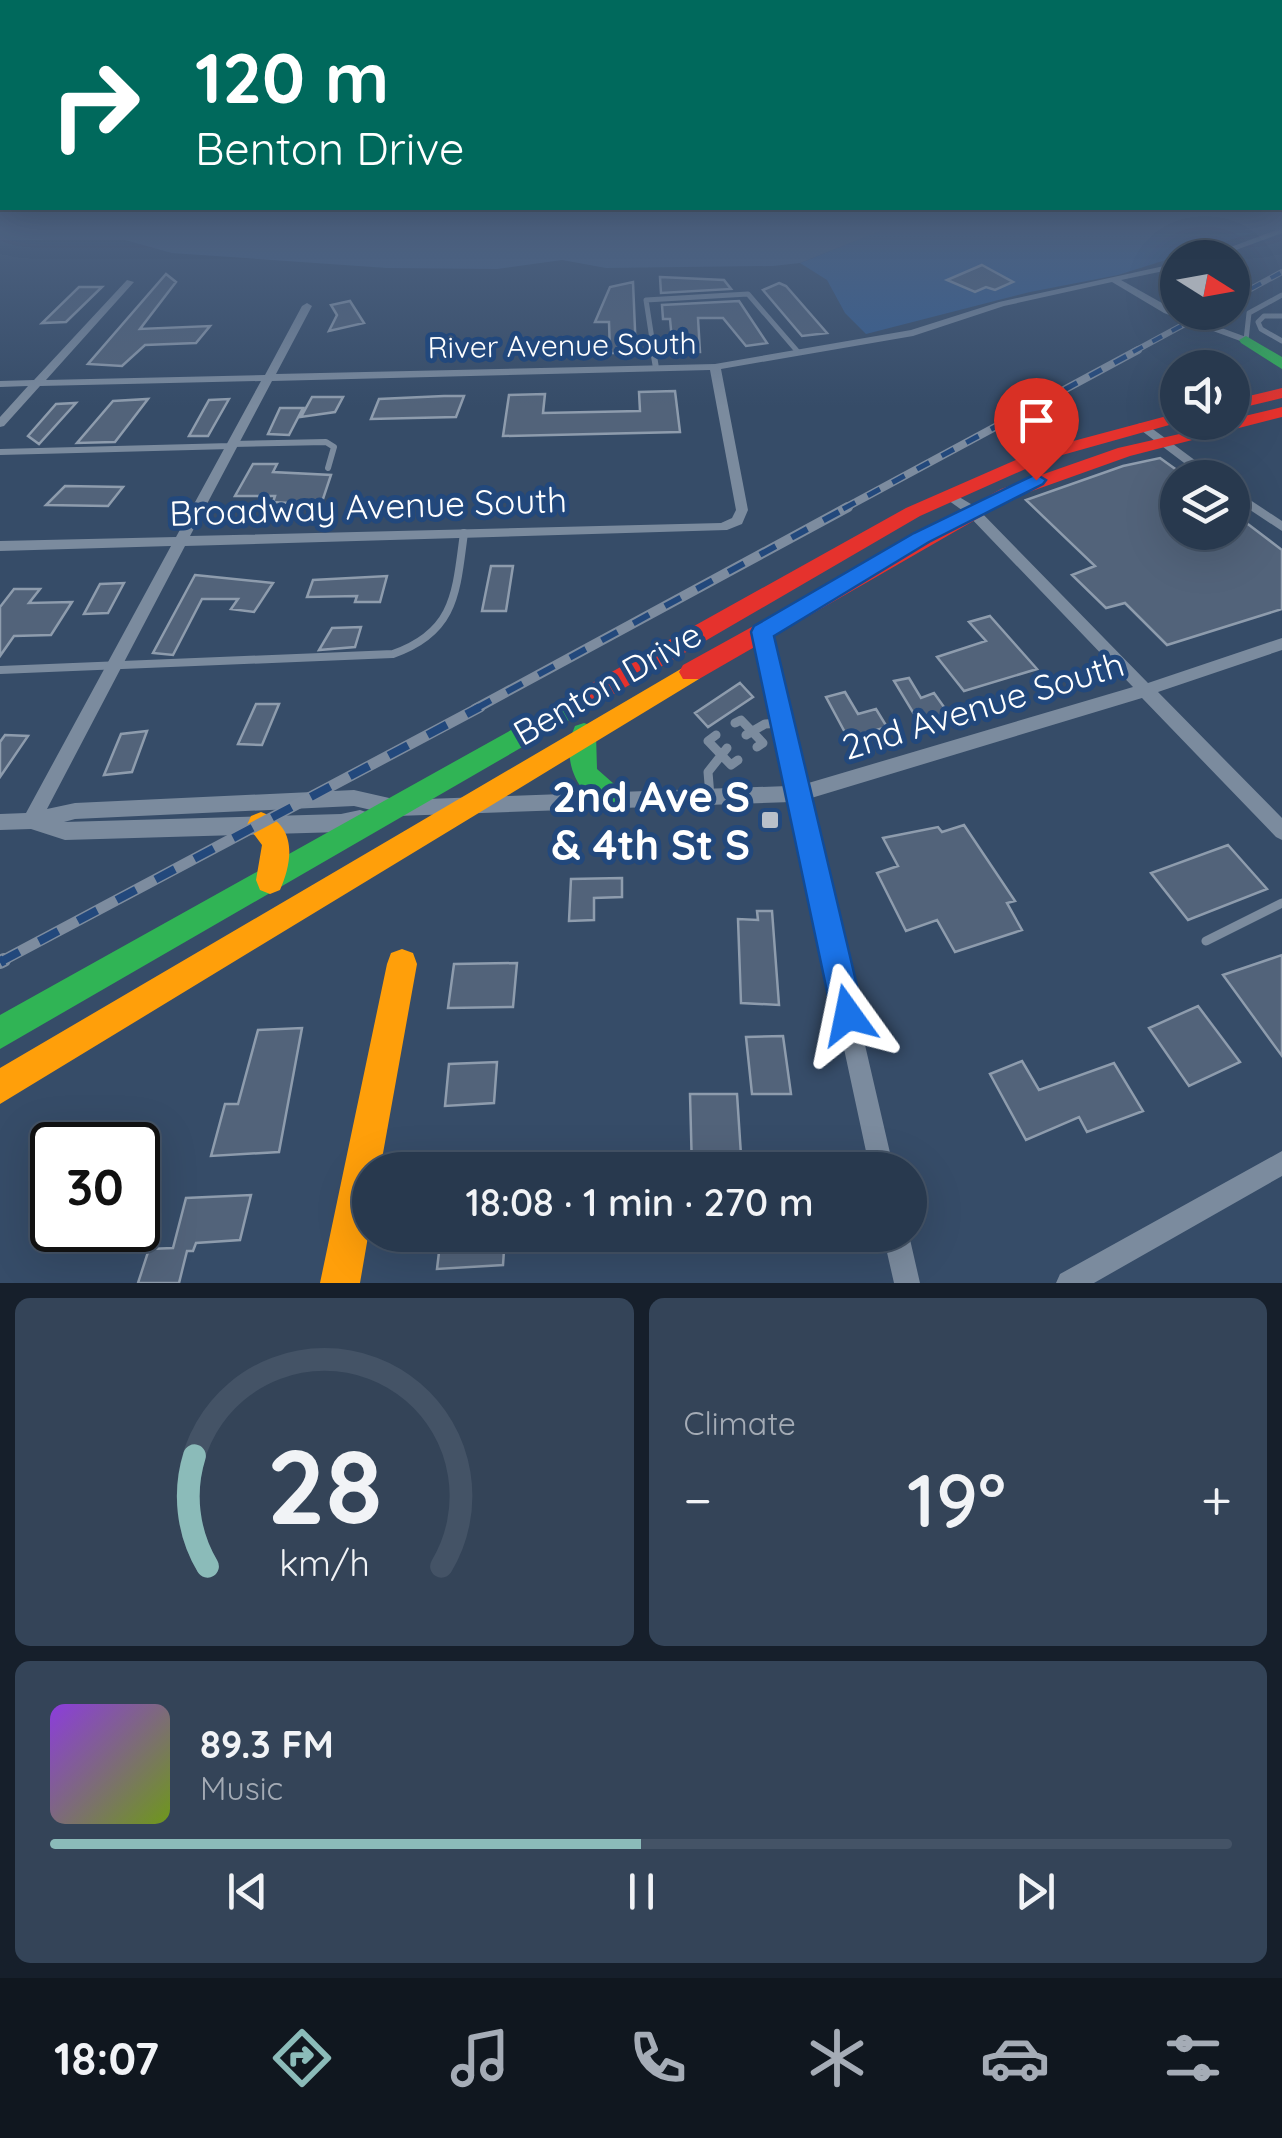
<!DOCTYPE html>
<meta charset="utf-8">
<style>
body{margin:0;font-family:Quicksand,sans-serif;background:#344458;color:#f1f3f6;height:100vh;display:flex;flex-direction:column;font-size:38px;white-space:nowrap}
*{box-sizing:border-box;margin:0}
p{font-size:32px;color:#a5acb6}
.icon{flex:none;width:55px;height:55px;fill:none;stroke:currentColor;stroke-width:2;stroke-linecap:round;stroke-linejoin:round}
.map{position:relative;height:1283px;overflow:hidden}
.panel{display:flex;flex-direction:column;gap:15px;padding:15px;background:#161f2b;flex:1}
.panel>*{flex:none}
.guide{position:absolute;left:0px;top:0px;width:1282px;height:210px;box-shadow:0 10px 40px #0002,0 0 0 2px #445366;background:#00695c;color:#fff;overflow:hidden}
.needle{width:65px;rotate:101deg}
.controls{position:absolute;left:1160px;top:240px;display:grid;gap:20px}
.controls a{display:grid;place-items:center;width:90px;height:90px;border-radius:50%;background:#28394e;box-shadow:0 10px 40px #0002,0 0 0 2px #445366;font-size:50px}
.speed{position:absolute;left:30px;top:1122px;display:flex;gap:20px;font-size:50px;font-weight:700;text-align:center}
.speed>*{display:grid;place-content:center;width:130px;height:130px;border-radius:50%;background:#28394e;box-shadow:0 10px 40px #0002,0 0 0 2px #445366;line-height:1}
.speed .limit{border:5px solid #111;border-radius:15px;background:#fff;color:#111}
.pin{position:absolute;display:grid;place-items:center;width:85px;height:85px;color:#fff;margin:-102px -42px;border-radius:50% 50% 50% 0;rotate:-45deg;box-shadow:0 0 10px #0007}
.pin .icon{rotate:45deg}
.me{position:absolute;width:110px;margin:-55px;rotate:348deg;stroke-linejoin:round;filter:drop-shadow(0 0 8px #0008)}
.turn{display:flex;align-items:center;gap:35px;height:210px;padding:0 30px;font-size:45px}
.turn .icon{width:130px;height:130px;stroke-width:2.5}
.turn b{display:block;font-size:70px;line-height:85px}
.big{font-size:75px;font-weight:600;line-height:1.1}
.panel .tile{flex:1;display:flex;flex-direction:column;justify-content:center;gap:15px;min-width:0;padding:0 35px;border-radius:15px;background:#344458}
.panel .dial{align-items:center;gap:0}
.dial svg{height:260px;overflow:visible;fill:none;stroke:#445366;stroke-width:7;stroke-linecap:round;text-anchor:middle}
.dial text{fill:#f1f3f6;stroke:none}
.song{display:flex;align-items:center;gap:30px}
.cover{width:120px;height:120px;border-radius:15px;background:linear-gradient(135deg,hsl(270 70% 55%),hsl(80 70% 35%))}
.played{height:10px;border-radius:5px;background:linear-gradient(90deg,#8bbbb9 50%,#445366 50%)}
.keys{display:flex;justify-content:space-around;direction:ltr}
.heat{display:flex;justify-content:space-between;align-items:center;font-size:55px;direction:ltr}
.panel .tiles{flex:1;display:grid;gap:15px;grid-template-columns:1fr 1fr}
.tile:last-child{grid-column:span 2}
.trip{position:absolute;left:352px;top:1152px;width:575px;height:100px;border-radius:50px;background:#28394e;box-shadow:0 10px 40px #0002,0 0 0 2px #445366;font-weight:600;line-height:100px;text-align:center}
.dock{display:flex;height:160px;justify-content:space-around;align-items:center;background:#10171f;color:#a5acb6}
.dock .icon{width:70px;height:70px}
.dock .selected{color:#8bbbb9}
.dock b{font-size:45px;color:#f1f3f6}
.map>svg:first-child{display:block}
</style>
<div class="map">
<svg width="1282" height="1283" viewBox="0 0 1282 1283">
<rect width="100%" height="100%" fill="#364c68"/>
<path fill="#355e92" d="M890,227H1271L1118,275L1030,292L866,334L845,313L827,280L800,263Z"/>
<path fill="#466287" d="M0,227H890L800,263L773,266L606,268L562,260L497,269L387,268L172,253L125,240H0Z"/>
<path fill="#52637a" stroke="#8e9cad" stroke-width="2.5" d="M982,265L1013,282L995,290L986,287L975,292L947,280Z
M166,274L176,282L140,329L210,326L196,343L145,345L122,366L88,364Z
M660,277L724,280L731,289L661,293Z
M633,282L636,353H610L609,322H595L610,287Z
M779,283L786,286L827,333L802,336L763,290Z
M79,287H102L66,322L42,323Z
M350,301L364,323L329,331L337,315L331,305Z
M739,301L767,343L746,346L723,318H698L700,352L673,351L670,319H663L662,305Z
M675,391L680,432L503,436L509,395L545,394L543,413L640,411L639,392Z
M444,396H464L456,417L371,419L379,399Z
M312,397H343L335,412L301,417Z
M148,399L115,442L77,443L113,401Z
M229,399L208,436H189L209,400Z
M76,403L39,444L28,436L56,404Z
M280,408H303L289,435L268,434Z
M1160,458L1178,471V532H1232V512L1282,550V609L1167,645L1125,603L1106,608L1072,575L1095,566L1026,500L1123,466Z
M253,464H277L273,472L331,475L321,505L273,502L275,496H235Z
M65,486L123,487L108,506L46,505Z
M491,566H513L506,611H482Z
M195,575L273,583L254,612L231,609L238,599H202L173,655L153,653Z
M387,576L380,602H355L357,596L307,597L313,580Z
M124,583L108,613L84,614L100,584Z
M14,589H40L29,603L72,602L51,635L14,636L0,656V607Z
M990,616L1037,669L964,691L937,657L986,641L969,622Z
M361,627L355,647L319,650L332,628Z
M909,678L921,698L934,693L949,714L920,724L894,681Z
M740,683L753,697L708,727L695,713Z
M845,692L858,714L876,709L887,727L848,738L826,697Z
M256,704H279L262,745L238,744Z
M147,731L132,772L104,775L121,734Z
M5,735L28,736L0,777V742Z
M964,825L1015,901L1007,903L1022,930L955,952L937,920L906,931L877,873L898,866L883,838L938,827L942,832Z
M1228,845L1267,889L1188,920L1151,873Z
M622,878V897L594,898V920L569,921L571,879Z
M757,911H772L779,1005L741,1003L738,919L758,920Z
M1282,955V1056L1223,975Z
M517,963L513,1007L448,1008L454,964Z
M1198,1006L1240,1062L1189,1086L1149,1028Z
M302,1028L279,1152L211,1156L225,1104H238L258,1030Z
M783,1036L791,1094H752L746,1037Z
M1022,1061L1039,1090L1114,1063L1143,1111L1087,1132L1079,1117L1026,1140L990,1074Z
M497,1062L494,1103L445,1106L449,1064Z
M690,1094H737L742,1170H692Z
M251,1195L240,1240L196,1243L193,1251H187L179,1283H138L149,1249L173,1248L186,1198Z
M441,1235H505L503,1265L437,1269Z"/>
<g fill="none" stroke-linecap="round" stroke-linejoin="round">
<path stroke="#7b8b9e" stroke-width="5" d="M1282,316H1264L1258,322L1261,329L1282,341
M1246,340L1249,313L1282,295
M654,352L646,300L748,294L798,352"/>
<path stroke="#7b8b9e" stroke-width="6" d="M653,350L656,368
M232,444L326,442L334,447L328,468
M0,452L231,446"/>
<path stroke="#7b8b9e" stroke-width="8" d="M0,670L393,654C456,632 456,592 464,533"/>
<path stroke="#7b8b9e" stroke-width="9" d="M735,723L741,720L763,743L757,747
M716,735L708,741L731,765L738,760
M746,735L765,724L782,723
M710,796L708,772L727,748
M1206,941L1282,903"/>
<path fill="#7b8b9e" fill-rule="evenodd" d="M1282,228V233L1214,258H1201Z
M1178,263V268L1121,280L1178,312L1249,338V342H1243L1164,313L1112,282L1004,306L913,336L721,369L748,510L742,524L727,530L185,546L47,809L75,803L354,790L398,800L788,786L755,632L762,626L769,632L805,784L1133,687L966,513L945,498L943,495L949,491L976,507L1148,683L1282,638V650L1158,692L1282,818V840L1276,837L1142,698L808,799L894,1170H870L791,802L397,816L354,806L75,819L64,822L341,814L360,810L366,812L369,818L366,824L341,832L65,840L31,829L0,830V814L26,813L171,546L0,551V541L176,537L261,381L40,386L4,426L0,427V417L28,386L0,387V381L34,380L127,280L134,282L46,380L265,375L302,306L307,303L312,306L276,374L715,364L911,330L999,302ZM710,370L736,510L732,518L721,523L190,536L272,381Z
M1142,423L1146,424L1219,478H1204L1138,428V424Z
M1232,488L1282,521V531L1232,498Z
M1282,1151V1176L1094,1283H1056L1060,1274Z
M883,1235H909L920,1283H894Z"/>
<path fill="#30b455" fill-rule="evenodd" d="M1246,336L1282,357V369L1241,343L1239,340Z
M574,695L583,698L586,705L583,712L0,1049V1015Z
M584,723L593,726L596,734L597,769L622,791L626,800L622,809L613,812C579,799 559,761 575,726Z"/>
<path fill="#ff9f0a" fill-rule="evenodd" d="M691,663L699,665L703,672L699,679L0,1104V1068Z
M261,812C297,826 293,860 280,890L270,894L260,890L256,880L262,845L247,825L251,816Z
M402,949L413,953L417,964L380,1170H370V1225L360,1283H320L387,964L391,953Z"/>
<path fill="#e5322d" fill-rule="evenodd" d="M1282,388V398L1232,410V400Z
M1282,407V417L1130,456L1015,497L699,679H683L679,672L683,665L1001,489L1118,448L1232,422V419Z
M1178,413V422H1180L1048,459L920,516L583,712L574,715L565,712L562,705L565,698L906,508L1036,451Z"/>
<g stroke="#7d8c9f" stroke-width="6">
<path id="rail-far4" d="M1232,299L1282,272
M1133,352L1207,312"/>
</g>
<g stroke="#7d8c9f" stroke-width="8">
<path id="rail-far3" d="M843,509L1138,350"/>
</g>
<g stroke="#7d8c9f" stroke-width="10">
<path id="rail-far2" d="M475,709L848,507"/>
</g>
<g stroke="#7d8c9f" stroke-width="11">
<path id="rail-far1" d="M0,962L480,707"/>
</g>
<g stroke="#7d8c9f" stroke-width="14">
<path id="rail" d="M0,962L4,960"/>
</g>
<use href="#rail-far4" stroke="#22487c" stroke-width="4" stroke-dasharray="11" stroke-linecap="butt"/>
<use href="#rail-far3" stroke="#22487c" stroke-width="5" stroke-dasharray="14" stroke-linecap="butt"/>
<use href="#rail-far2" stroke="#22487c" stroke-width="6" stroke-dasharray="18" stroke-linecap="butt"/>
<use href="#rail-far1" stroke="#22487c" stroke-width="8" stroke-dasharray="22" stroke-linecap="butt"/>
<use href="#rail" stroke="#22487c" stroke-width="10" stroke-dasharray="29" stroke-linecap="butt"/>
</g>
<linearGradient id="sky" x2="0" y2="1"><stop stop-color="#1e2a39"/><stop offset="0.56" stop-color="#4c6180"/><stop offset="1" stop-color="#4c6180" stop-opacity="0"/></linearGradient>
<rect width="1282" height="407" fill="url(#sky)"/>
<path fill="#1a73e8" stroke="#114b97" stroke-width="2.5" d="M1036,474L1046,480L1043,484L929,542L774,636L864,1015L859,1026L848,1031L836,1026L832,1015L751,632L754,626L914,533Z"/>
<rect fill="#b9c0ca" stroke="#22487c" stroke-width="4" x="760" y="810" width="20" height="20" rx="5"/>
<g text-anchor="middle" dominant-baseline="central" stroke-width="10" stroke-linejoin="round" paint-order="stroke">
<g font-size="30" fill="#fff" stroke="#22487c">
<text transform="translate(562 345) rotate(-1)">River Avenue South</text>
</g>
<g font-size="35" fill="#fff" stroke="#22487c">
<text transform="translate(368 506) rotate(-2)">Broadway Avenue South</text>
<text transform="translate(607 683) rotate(-30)">Benton Drive</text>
<text transform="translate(983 705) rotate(-17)">2nd Avenue South</text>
</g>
<g font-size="42" font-weight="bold" fill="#fff" stroke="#22487c" text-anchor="end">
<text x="750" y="796">2nd Ave S<tspan x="750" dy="48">&amp; 4th St S</tspan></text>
</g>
</g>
</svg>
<div class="controls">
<a><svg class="needle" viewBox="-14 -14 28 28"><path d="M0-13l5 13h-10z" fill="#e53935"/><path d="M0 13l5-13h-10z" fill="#a5acb6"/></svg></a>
<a><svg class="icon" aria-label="sound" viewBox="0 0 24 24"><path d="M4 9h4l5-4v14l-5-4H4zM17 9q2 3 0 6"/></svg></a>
<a><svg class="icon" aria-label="layers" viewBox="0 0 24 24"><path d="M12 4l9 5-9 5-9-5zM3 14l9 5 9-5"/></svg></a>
</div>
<div class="speed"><div class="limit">30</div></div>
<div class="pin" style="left:1036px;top:480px;background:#d93025"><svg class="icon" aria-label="arrive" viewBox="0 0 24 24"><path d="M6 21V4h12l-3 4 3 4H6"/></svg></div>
<svg class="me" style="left:848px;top:1015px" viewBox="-20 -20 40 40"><path d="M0-17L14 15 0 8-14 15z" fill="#1a73e8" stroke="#fff" stroke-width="4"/></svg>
<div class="trip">18:08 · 1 min · 270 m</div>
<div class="guide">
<div class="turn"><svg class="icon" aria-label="right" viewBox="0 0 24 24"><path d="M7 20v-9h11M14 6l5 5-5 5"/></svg><div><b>120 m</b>Benton Drive</div></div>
</div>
</div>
<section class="panel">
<div class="tiles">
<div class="tile dial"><svg viewBox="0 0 100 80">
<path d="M14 69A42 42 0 1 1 86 69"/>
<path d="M14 69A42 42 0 0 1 10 35" stroke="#8bbbb9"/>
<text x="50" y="56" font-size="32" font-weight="700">28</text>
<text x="50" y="72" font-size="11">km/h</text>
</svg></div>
<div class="tile"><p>Climate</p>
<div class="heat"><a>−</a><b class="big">19°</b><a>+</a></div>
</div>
<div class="tile">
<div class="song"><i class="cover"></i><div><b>89.3 FM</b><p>Music</p></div></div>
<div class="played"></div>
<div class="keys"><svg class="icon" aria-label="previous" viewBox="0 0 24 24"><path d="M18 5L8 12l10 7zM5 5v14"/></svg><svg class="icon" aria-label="pause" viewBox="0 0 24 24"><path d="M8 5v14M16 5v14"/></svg><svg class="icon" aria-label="next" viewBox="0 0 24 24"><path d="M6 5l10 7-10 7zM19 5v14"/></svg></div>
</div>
</div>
</section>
<nav class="dock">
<b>18:07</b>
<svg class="icon selected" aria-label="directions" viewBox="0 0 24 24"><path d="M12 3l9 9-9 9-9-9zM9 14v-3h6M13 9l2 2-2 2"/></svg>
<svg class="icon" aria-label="music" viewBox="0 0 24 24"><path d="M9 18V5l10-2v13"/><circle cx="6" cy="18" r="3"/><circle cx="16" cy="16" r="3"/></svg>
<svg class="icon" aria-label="phone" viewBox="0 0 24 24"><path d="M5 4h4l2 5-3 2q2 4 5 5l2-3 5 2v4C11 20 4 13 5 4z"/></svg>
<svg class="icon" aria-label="climate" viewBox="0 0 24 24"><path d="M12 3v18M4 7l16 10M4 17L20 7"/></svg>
<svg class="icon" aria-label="car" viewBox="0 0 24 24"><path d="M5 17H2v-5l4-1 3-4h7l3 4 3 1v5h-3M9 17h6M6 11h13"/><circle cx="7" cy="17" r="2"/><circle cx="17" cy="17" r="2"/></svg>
<svg class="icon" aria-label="filters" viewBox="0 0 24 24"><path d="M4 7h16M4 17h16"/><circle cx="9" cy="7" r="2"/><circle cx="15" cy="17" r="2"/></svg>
</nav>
